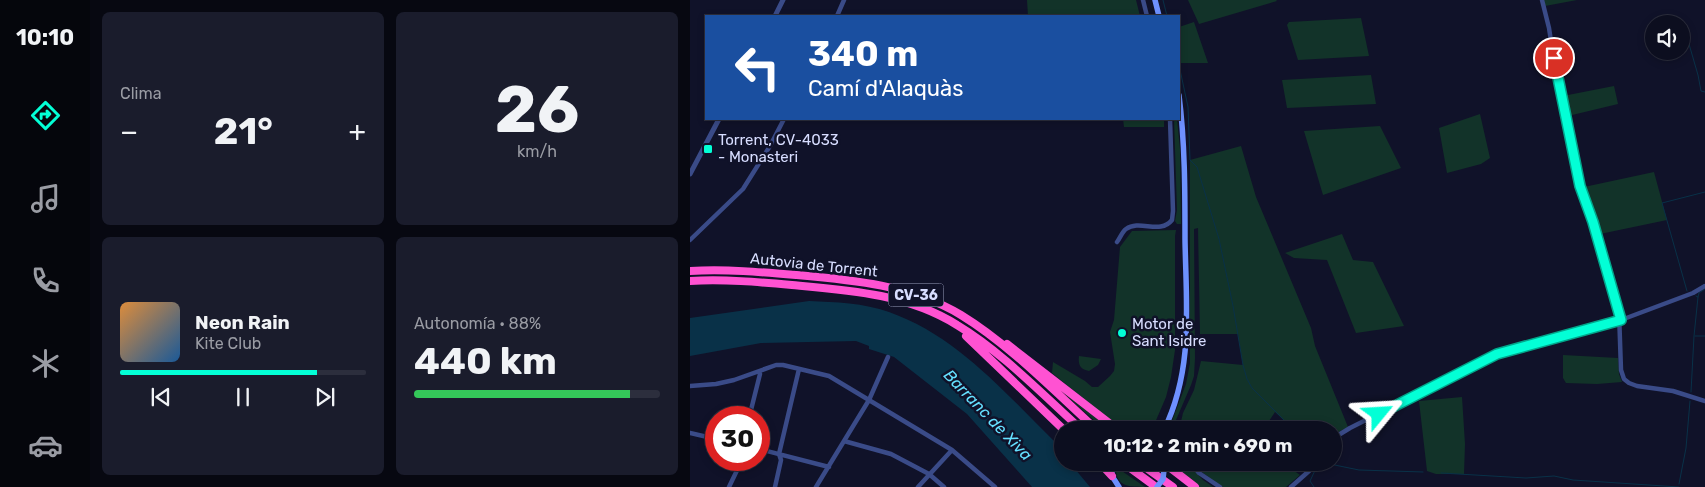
<!DOCTYPE html>
<html lang="es">
<meta charset="utf-8">
<style>
body{margin:0;font-family:Rubik,sans-serif;background:#1a1c2c;color:#f1f3f6;height:100vh;display:flex;flex-direction:column;font-size:19px;white-space:nowrap}
*{box-sizing:border-box;margin:0}
p{font-size:16px;color:#9a9ca4}
.icon{flex:none;width:28px;height:28px;fill:none;stroke:currentColor;stroke-width:2;stroke-linecap:round;stroke-linejoin:round}
.map{position:relative;flex:1;overflow:hidden}
.side{display:flex;flex-direction:column;gap:12px;padding:12px;background:#070811;width:600px}
.side>*{flex:none}
.banner{position:absolute;left:15px;top:15px;width:475px;height:105px;border-radius:0px;box-shadow:0 2px 8px #0003,0 0 0 1px #2c2e3d;background:#1a4fa0;color:#fff;overflow:hidden}
.tools{position:absolute;left:955px;top:15px;display:grid;gap:10px}
.tools a{display:grid;place-items:center;width:45px;height:45px;border-radius:50%;background:#0c0e1f;box-shadow:0 2px 8px #0003,0 0 0 1px #2c2e3d;font-size:25px}
.speed{position:absolute;left:15px;top:406px;display:flex;gap:10px;font-size:25px;font-weight:700;text-align:center}
.speed>*{display:grid;place-content:center;width:65px;height:65px;border-radius:50%;background:#0c0e1f;box-shadow:0 2px 8px #0003,0 0 0 1px #2c2e3d;line-height:1}
.speed .limit{border:8px solid #d22;background:#fff;color:#111}
.pin{position:absolute;display:grid;place-items:center;width:42px;height:42px;color:#fff;margin:-21px;border:2px solid #fff;border-radius:50%;box-shadow:0 1px 5px #0007}
.me{position:absolute;width:55px;margin:-28px;rotate:63deg;stroke-linejoin:round;filter:drop-shadow(0 0 4px #0008)}
.turn{display:flex;align-items:center;gap:18px;height:105px;padding:0 20px;font-size:22px}
.turn .icon{width:65px;height:65px;stroke-width:2.5}
.turn b{display:block;font-size:35px;line-height:42px}
.big{font-size:38px;font-weight:700;line-height:1.1}
.side .widget{flex:1;display:flex;flex-direction:column;justify-content:center;gap:8px;min-width:0;padding:0 18px;border-radius:8px;background:#1a1c2c}
.side .dial{align-items:center;gap:0}
.dial b{font-size:65px;line-height:1}
.song{display:flex;align-items:center;gap:15px}
.cover{width:60px;height:60px;border-radius:8px;background:linear-gradient(135deg,hsl(30 70% 55%),hsl(210 70% 35%))}
.played{height:5px;border-radius:2px;background:linear-gradient(90deg,#03ffd6 80%,#2c2e3d 80%)}
.keys{display:flex;justify-content:space-around;direction:ltr}
.heat{display:flex;justify-content:space-between;align-items:center;font-size:28px;direction:ltr}
.charge{height:8px;border-radius:4px;background:linear-gradient(90deg,#34c759 88%,#2c2e3d 0)}
.side .tiles{flex:1;display:grid;gap:12px;grid-template-columns:repeat(2,1fr)}
.trip{position:absolute;left:364px;top:421px;width:288px;height:50px;border-radius:25px;background:#0c0e1f;box-shadow:0 2px 8px #0003,0 0 0 1px #2c2e3d;font-weight:700;line-height:50px;text-align:center}
main{display:flex;flex:1;min-height:0}
.tabs{display:flex;flex-direction:column;width:90px;justify-content:space-around;align-items:center;background:#05060c;color:#9a9ca4}
.tabs .icon{width:35px;height:35px}
.tabs .active{color:#03ffd6}
.tabs b{font-size:22px;color:#f1f3f6}
.map>svg:first-child{display:block}
</style>
<main>
<nav class="tabs">
<b>10:10</b>
<svg class="icon active" aria-label="directions" viewBox="0 0 24 24"><path d="M12 3l9 9-9 9-9-9zM9 14v-3h6M13 9l2 2-2 2"/></svg>
<svg class="icon" aria-label="music" viewBox="0 0 24 24"><path d="M9 18V5l10-2v13"/><circle cx="6" cy="18" r="3"/><circle cx="16" cy="16" r="3"/></svg>
<svg class="icon" aria-label="phone" viewBox="0 0 24 24"><path d="M5 4h4l2 5-3 2q2 4 5 5l2-3 5 2v4C11 20 4 13 5 4z"/></svg>
<svg class="icon" aria-label="climate" viewBox="0 0 24 24"><path d="M12 3v18M4 7l16 10M4 17L20 7"/></svg>
<svg class="icon" aria-label="car" viewBox="0 0 24 24"><path d="M5 17H2v-5l4-1 3-4h7l3 4 3 1v5h-3M9 17h6M6 11h13"/><circle cx="7" cy="17" r="2"/><circle cx="17" cy="17" r="2"/></svg>
</nav>
<section class="side">
<div class="tiles">
<div class="widget"><p>Clima</p>
<div class="heat"><a>−</a><b class="big">21°</b><a>+</a></div>
</div>
<div class="widget dial"><b>26</b><p>km/h</p></div>
<div class="widget">
<div class="song"><i class="cover"></i><div><b>Neon Rain</b><p>Kite Club</p></div></div>
<div class="played"></div>
<div class="keys"><svg class="icon" aria-label="previous" viewBox="0 0 24 24"><path d="M18 5L8 12l10 7zM5 5v14"/></svg><svg class="icon" aria-label="pause" viewBox="0 0 24 24"><path d="M8 5v14M16 5v14"/></svg><svg class="icon" aria-label="next" viewBox="0 0 24 24"><path d="M6 5l10 7-10 7zM19 5v14"/></svg></div>
</div>
<div class="widget"><p>Autonomía · 88%</p><b class="big">440 km</b><div class="charge"></div></div>
</div>
</section>
<div class="map">
<svg width="1015" height="487" viewBox="0 0 1015 487">
<rect width="100%" height="100%" fill="#101229"/>
<path fill="#123329" d="M337,0H446L450,16H338Z
M498,0H586L587,1L509,24Z
M854,0H887L855,6Z
M671,18L679,56L608,60L597,25L599,22Z
M504,22L518,63H489V27Z
M681,75L686,104L597,108L592,80Z
M924,86L928,104L878,116L873,96Z
M790,114L800,158L791,164L757,173L749,128Z
M433,119H474V127H434Z
M484,119H487L490,149L491,224H487L485,221L487,210Z
M690,126L711,168L633,195L614,131Z
M551,146L566,197L621,328L625,346L658,427L643,435L642,430H604L585,412L573,430H489L493,413L504,390L511,361L553,365L548,334H510L508,228L504,229L505,358L504,376L501,385L483,427L480,426L496,384L500,363V160Z
M964,172L977,220L910,234L894,187Z
M486,230L485,236V350L481,377L476,397L464,425L441,424L438,430H433L362,373L363,362L395,381L402,387H408L420,376L424,371L425,364L420,332L424,320L430,247L442,231Z
M652,234L663,260L683,262L714,326L666,333L637,260L604,258L595,253Z
M873,355L928,358L929,374L932,382L907,384L876,383L873,378Z
M389,356L411,359L408,365L399,371C390,369 388,365 389,356Z
M352,374L421,430H415Z
M772,397L775,444L774,474H746L737,471L729,401Z
M478,463H497L513,480L523,487H510L482,468Z
M503,463H593L610,475L596,487H533L513,473Z
M426,467L455,487C440,487 425,487 426,467Z"/>
<path fill="#093148" d="M119,301C145,302 174,303 199,312C267,336 314,392 364,441L372,452V462L380,463L400,487H342L277,414L204,357L179,349V346L166,341L71,343L0,356V318Z"/>
<g fill="none" stroke-linecap="round" stroke-linejoin="round">
<path stroke="#093148" stroke-width="1" d="M473,0L477,16
M999,44L1008,75L1011,91L1015,92
M489,65L498,107L500,160L507,167L529,239L543,306L553,365L557,379L562,388L604,430
M997,291L972,203L1015,192
M1008,297L1009,293L1015,289
M1005,336H1015
M1001,392L1004,336L1008,297L1006,296
M630,462L669,470L733,472
M751,473L836,478L864,476L883,480L989,487
M989,484L996,448L1000,401
M624,487L620,481L629,462"/>
<path stroke="#3a4b88" stroke-width="4.5" d="M453,0L457,16
M852,0L859,28L868,87L890,186L903,222L929,312L931,370L934,379L939,383L947,386L983,391L1015,401
M147,16L154,0
M0,240L53,189L80,146L94,119
M427,242C430,238 432,232 436,229C450,219 470,235 482,220L483,211L480,119
M0,386L26,384L44,380L86,365H93L139,376L262,450L305,487
M46,417L49,418
M59,418L70,374
M0,433L26,439
M642,439L660,428L807,354L931,320L1003,293L1015,286
M154,441L201,454L239,474L254,487
M69,449L139,467
M500,462L509,473L530,487
M39,487L52,460
M85,487L91,460L89,454L109,369
M126,487L179,400L198,357
M228,487L262,450
M601,487L619,471L625,462"/>
<path stroke="#3a4b88" stroke-width="5" d="M85,16L93,0
M0,174L29,119"/>
<path stroke="#6e91ff" stroke-width="5.5" d="M465,0L469,16
M474,430C504,368 496,306 495,239C495,191 495,143 489,95
M422,462V476L429,487"/>
<path stroke="#ff52d2" stroke-width="8" d="M0,271C36,269 71,272 106,275C163,280 221,285 271,315C320,345 364,391 407,430
M0,281C34,279 68,282 102,285C158,290 218,294 267,325C312,352 353,395 392,430
M276,336L374,430
M317,344L428,430
M409,462L422,476
M432,462L466,487
M448,462L483,487
M474,463L505,487"/>
<path stroke="#6e91ff" stroke-width="5.5" d="M467,487L473,479L474,470"/>
</g>
<g fill="none" stroke-linecap="round" stroke-linejoin="round">
<g stroke="#02a68b" stroke-width="12">
<path id="route" d="M689,414L807,354L931,320L903,222L890,186L864,58"/>
</g>
<use href="#route" stroke="#03ffd6" stroke-width="9"/>
</g>
<g fill="#03ffd6" stroke="#101229" stroke-width="2">
<rect x="13" y="144" width="10" height="10" rx="2.5"/>
<circle cx="432" cy="333" r="5"/>
</g>
<g text-anchor="middle" dominant-baseline="central" stroke-width="5" stroke-linejoin="round" paint-order="stroke">
<rect fill="#101229" stroke="#9ba0bf" stroke-width="1" x="198.5" y="283.5" width="55" height="23" rx="4"/>
<g font-size="14" font-weight="bold" fill="#d7ddff">
<text x="226" y="295">CV-36</text>
</g>
<g font-size="15" fill="#d7ddff" stroke="#101229" text-anchor="start">
<text x="28" y="140">Torrent, CV-4033<tspan x="28" dy="17">- Monasteri</tspan></text>
<text x="442" y="324">Motor de<tspan x="442" dy="17">Sant Isidre</tspan></text>
</g>
<g font-size="15" fill="#d7ddff" stroke="#101229">
<text transform="translate(124 265) rotate(6)">Autovia de Torrent</text>
</g>
<g font-size="16" font-style="italic" fill="#65e0ff" stroke="#101229">
<text transform="translate(298 415) rotate(46)">Barranc de Xiva</text>
</g>
</g>
</svg>
<div class="tools">
<a><svg class="icon" aria-label="sound" viewBox="0 0 24 24"><path d="M4 9h4l5-4v14l-5-4H4zM17 9q2 3 0 6"/></svg></a>
</div>
<div class="speed"><div class="limit">30</div></div>
<div class="pin" style="left:864px;top:58px;background:#d93025"><svg class="icon" aria-label="arrive" viewBox="0 0 24 24"><path d="M6 21V4h12l-3 4 3 4H6"/></svg></div>
<svg class="me" style="left:689px;top:414px" viewBox="-20 -20 40 40"><path d="M0-17L14 15 0 8-14 15z" fill="#03ffd6" stroke="#fff" stroke-width="4"/></svg>
<div class="trip">10:12 · 2 min · 690 m</div>
<div class="banner">
<div class="turn"><svg class="icon" aria-label="left" viewBox="0 0 24 24"><path d="M17 20v-9H6M10 6l-5 5 5 5"/></svg><div><b>340 m</b>Camí d'Alaquàs</div></div>
</div>
</div>
</main>
